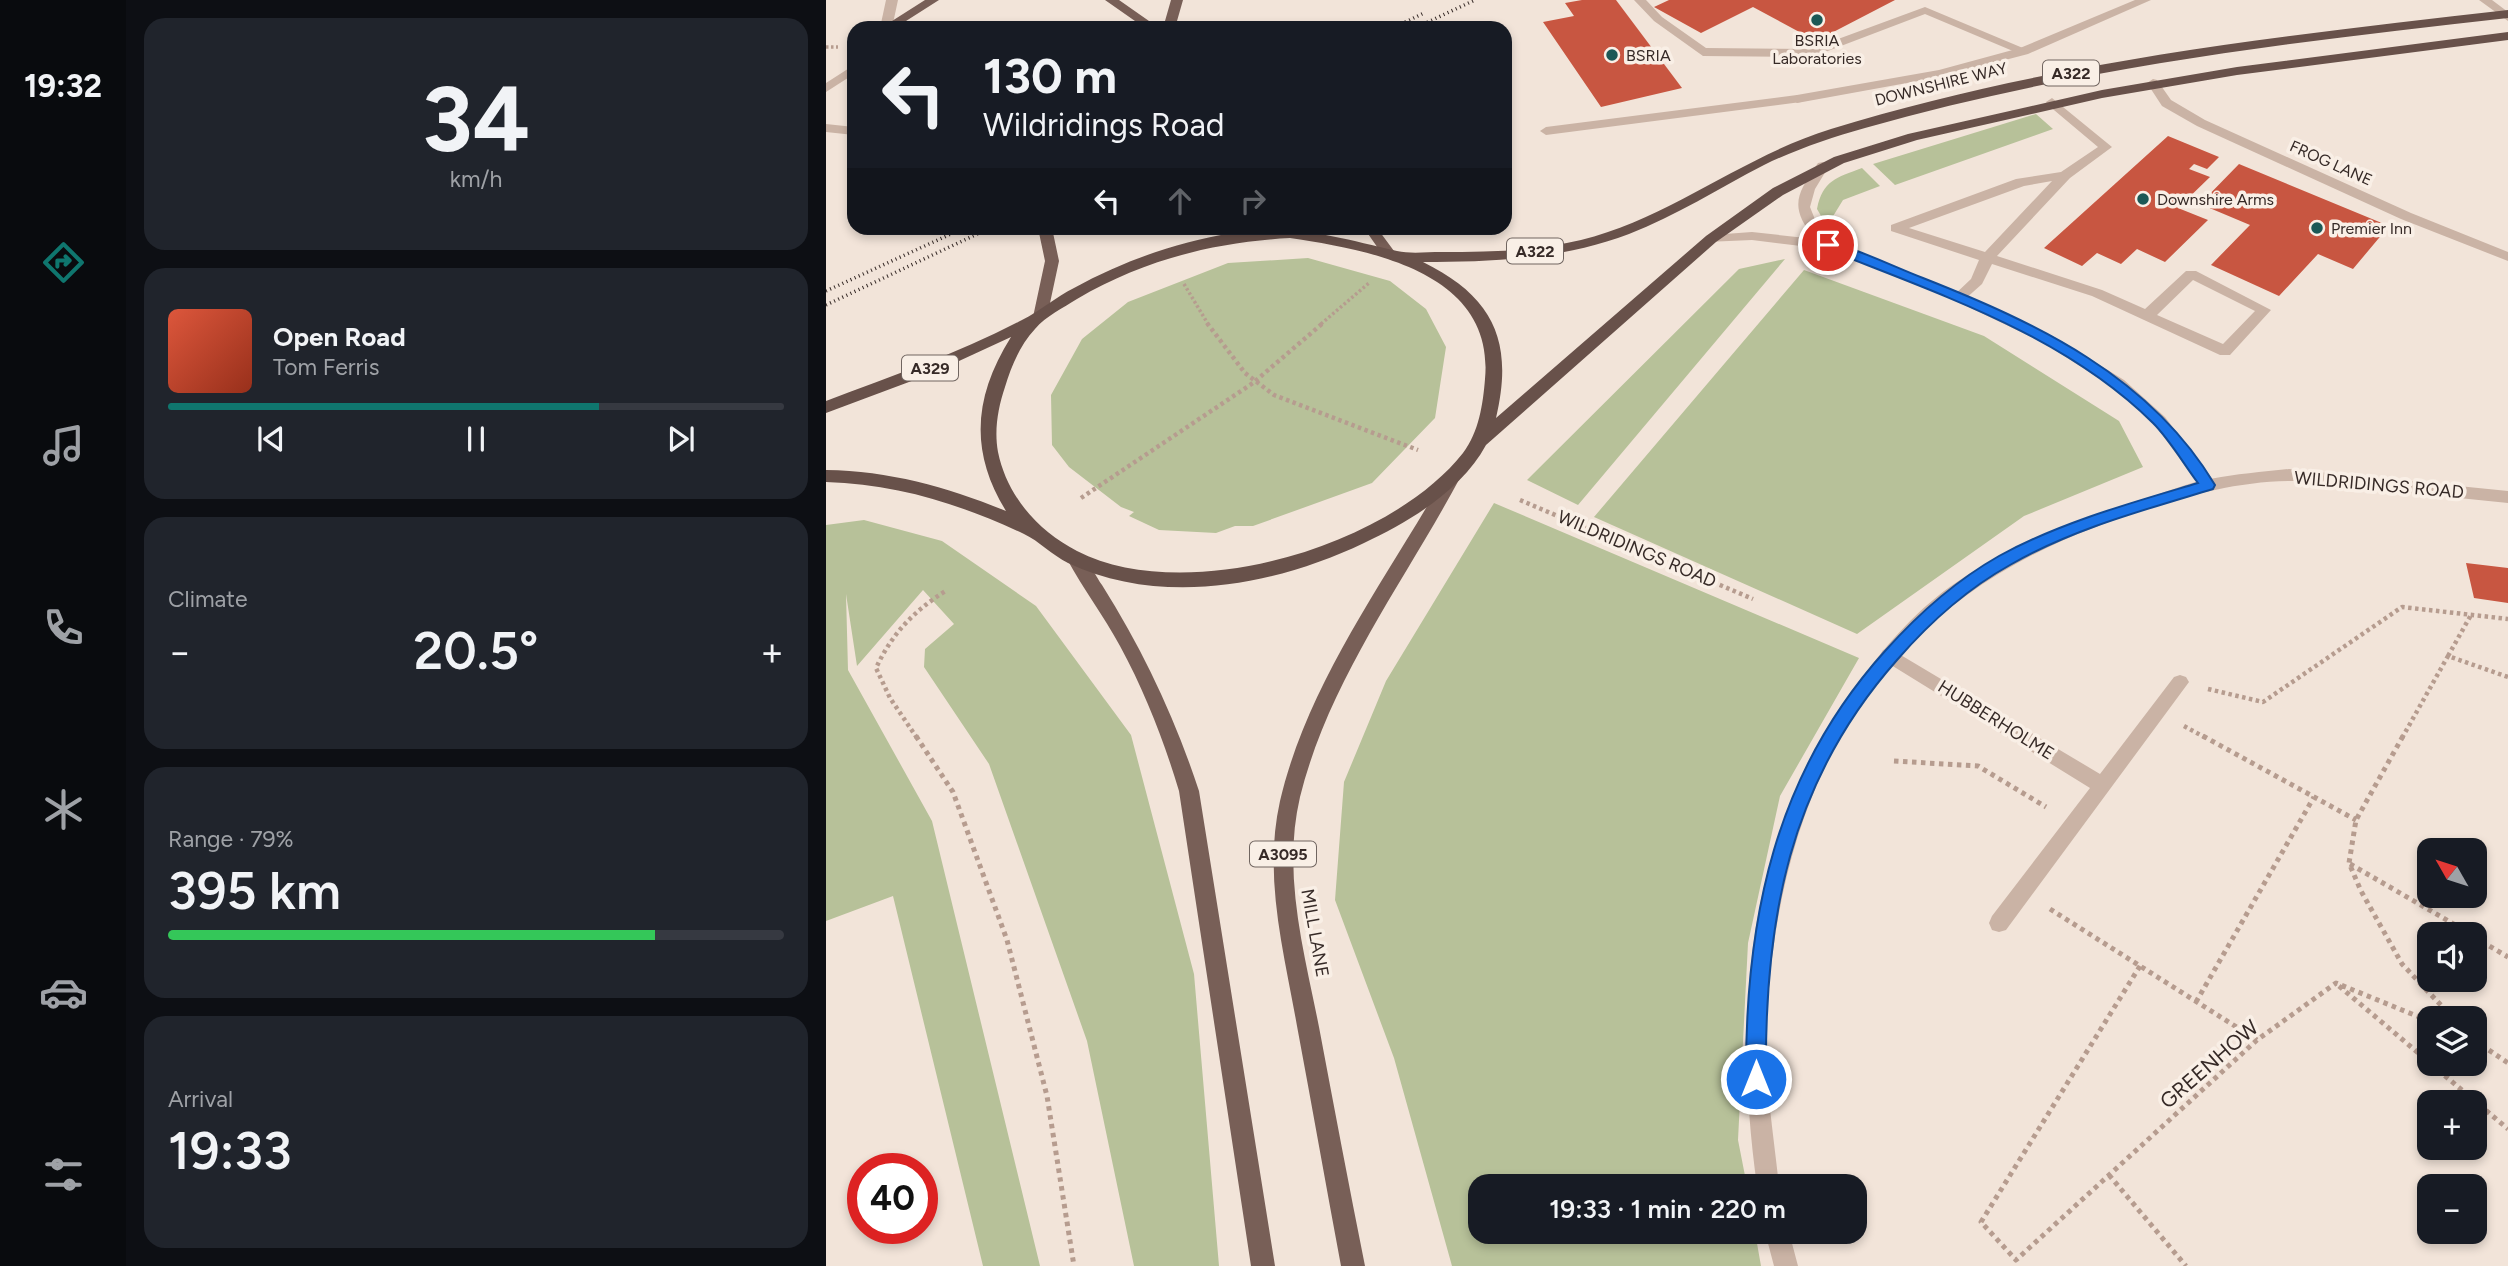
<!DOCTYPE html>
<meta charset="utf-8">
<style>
body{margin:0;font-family:Figtree,sans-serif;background:#20242c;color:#f1f3f6;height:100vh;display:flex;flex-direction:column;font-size:26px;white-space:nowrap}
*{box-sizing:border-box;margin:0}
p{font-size:23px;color:#9ea1a6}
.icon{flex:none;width:38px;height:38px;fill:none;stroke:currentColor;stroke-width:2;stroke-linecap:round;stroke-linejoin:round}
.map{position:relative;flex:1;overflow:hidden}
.panel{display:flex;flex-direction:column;gap:18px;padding:18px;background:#0d0f14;width:700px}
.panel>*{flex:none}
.top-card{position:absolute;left:21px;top:21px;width:665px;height:214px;border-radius:21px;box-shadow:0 4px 10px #0003;background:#171b24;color:#f1f3f6;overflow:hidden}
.needle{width:46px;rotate:309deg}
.fabs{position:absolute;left:1591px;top:838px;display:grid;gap:14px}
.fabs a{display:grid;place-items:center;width:70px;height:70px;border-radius:14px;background:#171b24;box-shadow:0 4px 10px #0003;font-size:35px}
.speed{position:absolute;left:21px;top:1153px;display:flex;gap:14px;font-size:35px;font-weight:700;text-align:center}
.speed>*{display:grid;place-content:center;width:91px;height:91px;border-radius:50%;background:#171b24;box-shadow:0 4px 10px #0003;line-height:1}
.speed .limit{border:10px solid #d22;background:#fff;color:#111}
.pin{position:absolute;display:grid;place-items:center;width:60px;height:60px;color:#fff;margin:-30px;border:4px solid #fff;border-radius:50%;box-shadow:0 2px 7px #0007}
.me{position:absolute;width:77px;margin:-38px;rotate:0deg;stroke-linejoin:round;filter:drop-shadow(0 0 5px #0008)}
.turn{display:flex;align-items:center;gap:24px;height:147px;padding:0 21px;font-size:32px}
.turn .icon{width:91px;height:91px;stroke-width:2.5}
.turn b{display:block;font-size:49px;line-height:60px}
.lanes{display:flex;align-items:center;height:66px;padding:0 21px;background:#0003;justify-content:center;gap:35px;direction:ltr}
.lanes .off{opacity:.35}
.big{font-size:52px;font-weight:600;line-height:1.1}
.panel .widget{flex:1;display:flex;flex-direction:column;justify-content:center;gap:10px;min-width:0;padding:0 24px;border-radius:21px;background:#20242c}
.panel .dial{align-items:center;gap:0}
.dial b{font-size:91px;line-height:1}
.song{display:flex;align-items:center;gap:21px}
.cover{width:84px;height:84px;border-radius:10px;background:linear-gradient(135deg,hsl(10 70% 55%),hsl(10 70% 35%))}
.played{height:7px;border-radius:4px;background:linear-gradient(90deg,#0f766e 70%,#363941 70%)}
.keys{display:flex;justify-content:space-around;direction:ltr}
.heat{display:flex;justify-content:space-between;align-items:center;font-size:38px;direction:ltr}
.charge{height:10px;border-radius:5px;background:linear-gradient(90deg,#34c759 79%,#363941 0)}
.trip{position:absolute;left:642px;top:1174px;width:399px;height:70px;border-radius:21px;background:#171b24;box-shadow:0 4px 10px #0003;font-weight:600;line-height:70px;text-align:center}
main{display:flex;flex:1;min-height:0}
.dock{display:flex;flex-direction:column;width:126px;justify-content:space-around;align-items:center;background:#090b0e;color:#9ea1a6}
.dock .icon{width:49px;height:49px}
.dock .selected{color:#0f766e}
.dock b{font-size:32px;color:#f1f3f6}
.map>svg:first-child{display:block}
</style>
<main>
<nav class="dock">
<b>19:32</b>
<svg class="icon selected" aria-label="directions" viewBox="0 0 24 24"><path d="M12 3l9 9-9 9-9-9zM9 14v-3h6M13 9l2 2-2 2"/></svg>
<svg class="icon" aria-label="music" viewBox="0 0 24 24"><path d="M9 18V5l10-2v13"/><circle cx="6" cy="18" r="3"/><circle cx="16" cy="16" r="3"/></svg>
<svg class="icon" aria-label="phone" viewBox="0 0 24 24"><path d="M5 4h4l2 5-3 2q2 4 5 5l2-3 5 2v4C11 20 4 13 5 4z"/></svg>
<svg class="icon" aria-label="climate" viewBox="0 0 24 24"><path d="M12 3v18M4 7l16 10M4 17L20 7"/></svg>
<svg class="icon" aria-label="car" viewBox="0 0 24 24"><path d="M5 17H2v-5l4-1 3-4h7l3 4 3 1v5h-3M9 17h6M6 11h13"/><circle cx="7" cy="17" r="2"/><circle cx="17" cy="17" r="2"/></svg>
<svg class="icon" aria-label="filters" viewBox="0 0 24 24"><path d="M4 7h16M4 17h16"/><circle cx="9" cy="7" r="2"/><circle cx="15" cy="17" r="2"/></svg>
</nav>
<section class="panel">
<div class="widget dial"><b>34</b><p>km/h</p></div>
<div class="widget">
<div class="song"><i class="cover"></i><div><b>Open Road</b><p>Tom Ferris</p></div></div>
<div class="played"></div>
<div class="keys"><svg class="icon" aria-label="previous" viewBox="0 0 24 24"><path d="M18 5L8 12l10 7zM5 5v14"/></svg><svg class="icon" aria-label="pause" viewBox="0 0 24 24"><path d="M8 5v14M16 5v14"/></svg><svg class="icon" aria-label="next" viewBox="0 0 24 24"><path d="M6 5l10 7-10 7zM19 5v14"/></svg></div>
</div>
<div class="widget"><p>Climate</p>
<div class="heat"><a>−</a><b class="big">20.5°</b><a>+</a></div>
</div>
<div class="widget"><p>Range · 79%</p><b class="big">395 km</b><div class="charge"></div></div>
<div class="widget"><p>Arrival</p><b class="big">19:33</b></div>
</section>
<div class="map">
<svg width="1682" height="1266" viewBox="0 0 1682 1266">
<rect width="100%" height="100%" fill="#f2e4d9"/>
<path fill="#b7c199" d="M1210,114L1227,129L1069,185L1047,164Z
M1036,168L1054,186L1017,200L1001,226L991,209C997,180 1010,178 1036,168Z
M482,258L564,281L600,309L620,347L609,418L546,483L427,526H409L390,533L333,530L303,516L308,512L295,507L243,467L226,445L225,395L256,339L302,302L402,263Z
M959,259L752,505L701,480L913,269Z
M978,270L1158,336L1293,421L1317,467L1198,516L1031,634L768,517Z
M668,503L1033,658L954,796L922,943L912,1140L921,1186H654V1232H929L935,1266H626L568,1058L509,900L518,782L560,681Z
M38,520L116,541L210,606L305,735L368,974L393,1266H308L261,1041L163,764L98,667L99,649L128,624L97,590L31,666L20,594L22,670L106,821L214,1266H157L67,896L0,921V525Z"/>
<path fill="#c85641" d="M756,0H790L856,88L775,107L717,22L748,16L739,3Z
M843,0H1069L990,41L927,7L875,33L828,7Z
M1342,136L1393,157L1381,169L1368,164L1363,169L1384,177L1352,208L1382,220L1339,262L1311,249L1295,264L1271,253L1256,266L1218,248Z
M1413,164L1563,226L1527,269L1492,254L1453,296L1385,265L1424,225L1374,204Z
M1640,563L1682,568V603L1648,598Z"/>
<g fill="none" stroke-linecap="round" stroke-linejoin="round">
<path stroke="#b69c8f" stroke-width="3.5" stroke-dasharray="2.5 2.5" stroke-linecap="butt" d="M0,47H12
M358,284L382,324
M495,324L543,283"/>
<path stroke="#b69c8f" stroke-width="4.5" stroke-dasharray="3.5 3.5" stroke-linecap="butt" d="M381,323L419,373L448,395L592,450
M255,498L427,383L497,323
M694,500L927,599
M1622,656L1645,615
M1382,689L1437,702L1576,607L1682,619
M1358,726L1380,738
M91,738L64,698L50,668C67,632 88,611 121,590
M1576,738L1622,656L1682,677"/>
<path stroke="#b69c8f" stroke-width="5" stroke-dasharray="4.5 4.5" stroke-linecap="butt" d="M90,736L127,792L181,940L221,1096L248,1266
M1377,736L1530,820
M1577,736L1530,820L1523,863L1535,891L1576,964L1627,1018
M1068,761L1152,766L1220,807
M1524,864L1645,934
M1224,909L1431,1040
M1648,937L1682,957
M1314,966L1155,1222L1190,1260L1431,1040L1510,983L1603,1021
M1513,986L1603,1062
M1370,1002L1488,797
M1648,1040L1682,1063
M1605,1064L1682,1129
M1283,1175L1360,1266"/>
<path fill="#cab3a5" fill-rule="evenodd" d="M808,0H820L836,17L880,48L985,49L1099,7L1204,51L1194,54L1099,14L986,57L877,56L828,21Z
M1653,0H1666L1682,12V21Z
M971,95L975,96V102L720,135L714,131L720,127Z
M1226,98L1286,147L1244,178L1171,256L1276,290L1319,309L1360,271H1370L1445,310L1404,355H1394L1266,296L1166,264L1156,284L1138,300H1128L1126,297L1145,279L1153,260L1065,231V225L1190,179L1235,172L1272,147L1222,105L1220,102ZM1226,181L1159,252L1083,228L1198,186ZM1367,280L1429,311L1397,344L1331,315Z"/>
<path fill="#cab3a5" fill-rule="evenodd" d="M1309,0H1325L1202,54L1114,77L971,103L965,99L971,95L1113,70L1194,48Z
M28,65V74L0,92V83Z
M1327,79L1331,80L1345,100L1379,120L1585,213L1682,252V261L1575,219L1371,126L1336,106L1321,83Z
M0,124L28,127V135L0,132Z
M997,162L1003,166L989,189L984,207L990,222L1007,242L1138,294L1228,337L1298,380L1339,417L1388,481L1390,485L1388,489H1376L1329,425L1288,388L1218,343L1128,300L1000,249L926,240L880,242V236L885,235L926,232L989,239C963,207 970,195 992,163Z
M1063,648L1274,774L1348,677L1354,675L1360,677L1363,682L1180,930L1173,932L1166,930L1163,923L1166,916L1264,788L1057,660L1054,655L1057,650Z"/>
<path fill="#cab3a5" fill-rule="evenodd" d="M60,0H72L66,28H54Z
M1463,469L1682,491V503C1633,498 1584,493 1536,488C1512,486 1486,480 1462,481C1396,482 1328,505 1267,528C1046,612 954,788 941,1015C937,1072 947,1129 953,1186H931C906,1006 921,828 1035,679C1062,643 1093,607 1131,582C1191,542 1256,518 1324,497C1343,491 1364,482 1384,479C1410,474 1437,472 1463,469Z
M939,1232H963L972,1266H948Z"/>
<path fill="#785f57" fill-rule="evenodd" d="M99,0H113L69,28H55Z
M279,0H293L333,28H319Z
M345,0H357L349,28H337Z
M212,228H226L233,261L221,317L214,322L207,317L219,261Z
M538,228H551L568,251L566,254H556Z
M627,470L635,476C579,581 503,680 474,797C456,874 478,951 493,1027C508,1107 523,1186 539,1266H515C500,1186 486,1106 471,1026C458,952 437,877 454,801C482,681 562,577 621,472Z
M249,553C261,556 269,575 276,585C317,650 349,718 373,791L449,1266H425L353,791C338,741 319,692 294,646C278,616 257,589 241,559L243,554Z"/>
<path fill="#68514a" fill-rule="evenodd" d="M1682,10V18C1465,42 1249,68 1039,128C1004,138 971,149 938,165C893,188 850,216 803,234C737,259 667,262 597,262C668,297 688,342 670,418L880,236L947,188L1008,157L1082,134L1276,90L1411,67L1682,32V40L1411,75L1276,98L1091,140L1018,163L957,195L890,242L660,445C636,490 583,522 538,543C448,586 335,607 242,563C226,555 213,541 198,534C134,504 71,484 0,482V470C64,471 121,487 180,511C143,451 148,396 185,337L107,373L0,413V401C66,376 134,353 196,320C214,311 230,297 248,288C297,261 351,242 406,233C470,224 510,237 571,251C584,254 601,252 615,252C662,252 709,251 755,240C844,218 917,156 1005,129C1225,61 1454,36 1682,10ZM464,238C544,250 669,272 659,379C657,404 653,432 637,453C563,547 360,607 251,551C212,531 181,496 172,452C168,430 172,408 179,387C185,367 194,345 209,329C220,316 237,308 251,299C317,260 389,242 464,238Z"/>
<path stroke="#362a27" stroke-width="3.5" stroke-dasharray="1 3.5" stroke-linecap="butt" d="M567,28L598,13
M589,28L649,0
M0,291L138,228
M0,305L164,228"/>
</g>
<path fill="#1a73e8" stroke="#114b97" stroke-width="2" d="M1002,241C1034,250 1066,266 1097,278C1211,323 1324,376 1389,485L1387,489C1318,510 1246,529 1184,565C1139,590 1104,622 1071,660C963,782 938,920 940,1079L937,1086L930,1089L923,1086L920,1079C919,918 949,773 1059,651C1093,613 1129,581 1173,556C1235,522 1305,503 1372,483C1357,463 1344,440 1327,423C1237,334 1112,294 998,248V243Z"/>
<g fill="#1c5856" stroke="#f9efe6" stroke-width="2.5">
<circle cx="991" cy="20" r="7"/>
<circle cx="786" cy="55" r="7"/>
<circle cx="1317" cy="199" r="7"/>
<circle cx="1491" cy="228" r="7"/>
</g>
<g text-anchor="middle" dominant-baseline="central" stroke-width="7" stroke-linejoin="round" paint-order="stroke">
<g font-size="16" fill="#362a27" stroke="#f9efe6" text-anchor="start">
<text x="991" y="40" text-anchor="middle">BSRIA<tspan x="991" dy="18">Laboratories</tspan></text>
<text x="800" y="55">BSRIA</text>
<text x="1331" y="199">Downshire Arms</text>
<text x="1505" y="228">Premier Inn</text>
</g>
<g fill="#f9efe6" stroke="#706560" stroke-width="2">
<rect x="1217" y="60.5" width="56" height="25" rx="5"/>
<rect x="681" y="238.5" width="56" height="25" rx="5"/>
<rect x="76" y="355.5" width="56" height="25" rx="5"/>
<rect x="424" y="841.5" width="66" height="25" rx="5"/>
</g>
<g font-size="16" font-weight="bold" fill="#362a27">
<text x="1245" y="73">A322</text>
<text x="709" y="251">A322</text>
<text x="104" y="368">A329</text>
<text x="457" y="854">A3095</text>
</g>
<g font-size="16" fill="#362a27" stroke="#f9efe6">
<text transform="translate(1115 84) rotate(-14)">DOWNSHIRE WAY</text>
<text transform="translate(1505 163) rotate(24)">FROG LANE</text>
</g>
<g font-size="18" fill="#362a27" stroke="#f9efe6">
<text transform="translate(1553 485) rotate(5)">WILDRIDINGS ROAD</text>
<text transform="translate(811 549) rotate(23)">WILDRIDINGS ROAD</text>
<text transform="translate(1170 720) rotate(32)">HUBBERHOLME</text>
<text transform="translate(489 933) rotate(80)">MILL LANE</text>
</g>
<g font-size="21" fill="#362a27" stroke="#f9efe6">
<text transform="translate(1383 1064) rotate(-41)">GREENHOW</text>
</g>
</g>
</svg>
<div class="fabs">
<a><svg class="needle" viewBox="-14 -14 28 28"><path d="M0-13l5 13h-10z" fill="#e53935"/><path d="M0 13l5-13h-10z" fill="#9ea1a6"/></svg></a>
<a><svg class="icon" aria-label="sound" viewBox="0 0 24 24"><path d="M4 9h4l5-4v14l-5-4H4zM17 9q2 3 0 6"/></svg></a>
<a><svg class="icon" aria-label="layers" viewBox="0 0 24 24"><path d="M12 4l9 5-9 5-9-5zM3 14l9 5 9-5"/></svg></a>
<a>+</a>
<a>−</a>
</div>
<div class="speed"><div class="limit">40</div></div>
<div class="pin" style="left:1002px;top:245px;background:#d93025"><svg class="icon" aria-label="arrive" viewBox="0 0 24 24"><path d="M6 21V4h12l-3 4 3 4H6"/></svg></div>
<svg class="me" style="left:930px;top:1079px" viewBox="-20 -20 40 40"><circle r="17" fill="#1a73e8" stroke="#fff" stroke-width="3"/><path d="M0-11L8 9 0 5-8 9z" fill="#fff"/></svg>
<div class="trip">19:33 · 1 min · 220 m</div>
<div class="top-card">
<div class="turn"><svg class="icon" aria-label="left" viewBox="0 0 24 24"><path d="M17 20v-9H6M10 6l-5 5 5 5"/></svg><div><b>130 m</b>Wildridings Road</div></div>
<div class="lanes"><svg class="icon" aria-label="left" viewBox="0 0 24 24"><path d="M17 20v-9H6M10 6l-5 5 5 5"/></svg><svg class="icon off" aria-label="ahead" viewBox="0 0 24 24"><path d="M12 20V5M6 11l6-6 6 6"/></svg><svg class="icon off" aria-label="right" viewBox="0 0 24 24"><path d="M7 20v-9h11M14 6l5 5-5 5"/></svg></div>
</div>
</div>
</main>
